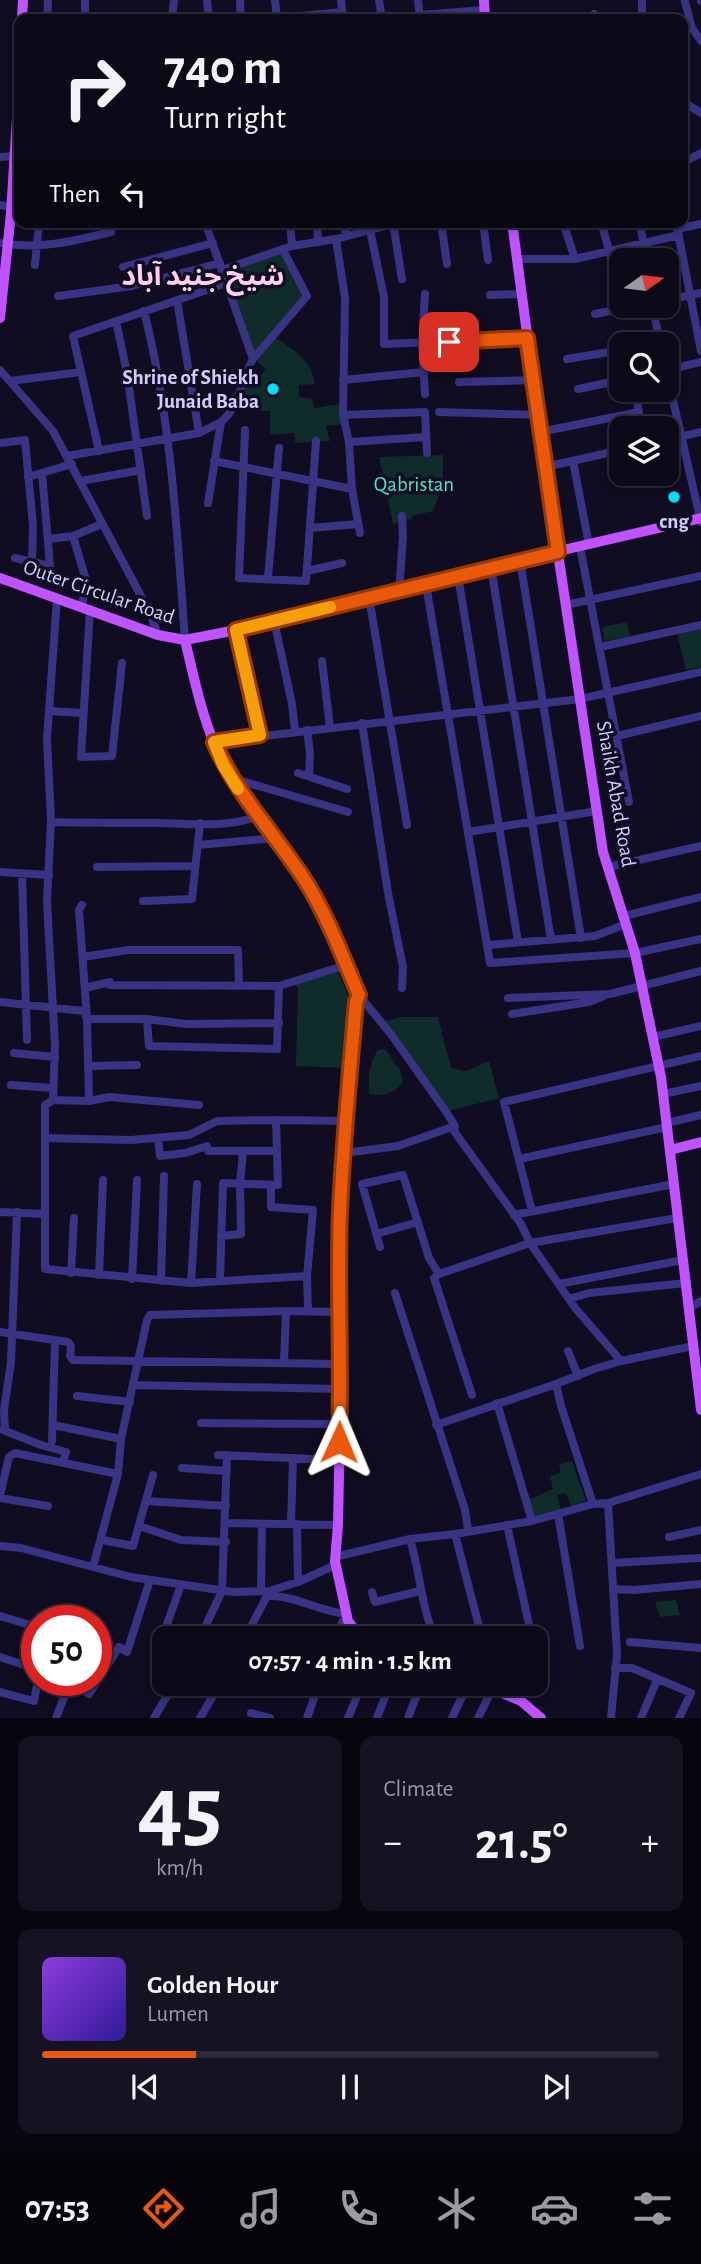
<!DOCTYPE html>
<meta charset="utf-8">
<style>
body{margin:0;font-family:"Alegreya Sans","Noto Sans Arabic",sans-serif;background:#151222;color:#f1f3f6;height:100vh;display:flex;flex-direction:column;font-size:26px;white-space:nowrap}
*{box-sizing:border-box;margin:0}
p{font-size:23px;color:#9a9aa2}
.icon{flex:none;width:38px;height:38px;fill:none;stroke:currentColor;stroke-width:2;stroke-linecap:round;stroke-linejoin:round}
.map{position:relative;height:1718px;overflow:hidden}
.side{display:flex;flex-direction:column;gap:18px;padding:18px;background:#07050e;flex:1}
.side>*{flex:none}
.guide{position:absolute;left:14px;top:14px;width:674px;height:214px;border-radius:14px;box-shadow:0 4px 10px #0003,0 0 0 2px #2c2a38;background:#0c0919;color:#f1f3f6;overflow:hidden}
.needle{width:46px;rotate:76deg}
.controls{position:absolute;left:609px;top:248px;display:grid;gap:14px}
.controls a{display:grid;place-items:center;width:70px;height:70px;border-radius:14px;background:#0c0919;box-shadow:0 4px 10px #0003,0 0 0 2px #2c2a38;font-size:35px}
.speed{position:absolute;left:21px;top:1605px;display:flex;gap:14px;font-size:35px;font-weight:700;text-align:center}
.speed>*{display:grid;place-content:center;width:91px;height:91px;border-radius:50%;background:#0c0919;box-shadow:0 4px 10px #0003,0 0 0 2px #2c2a38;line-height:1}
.speed .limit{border:10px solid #d22;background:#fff;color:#111}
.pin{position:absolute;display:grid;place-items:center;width:60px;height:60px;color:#fff;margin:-30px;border-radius:14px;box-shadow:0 4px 10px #0006}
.me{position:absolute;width:77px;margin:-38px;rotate:1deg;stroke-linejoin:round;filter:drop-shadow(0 0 5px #0008)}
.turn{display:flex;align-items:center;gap:24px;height:147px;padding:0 35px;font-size:32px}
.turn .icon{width:91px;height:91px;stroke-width:2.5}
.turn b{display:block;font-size:49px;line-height:60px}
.then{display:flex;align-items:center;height:66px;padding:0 35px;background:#0003;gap:14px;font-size:26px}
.big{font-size:52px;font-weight:700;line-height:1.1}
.side .card{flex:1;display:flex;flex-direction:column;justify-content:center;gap:10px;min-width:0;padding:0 24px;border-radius:14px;background:#151222}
.side .dial{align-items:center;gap:0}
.dial b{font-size:91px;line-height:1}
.song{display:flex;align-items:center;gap:21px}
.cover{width:84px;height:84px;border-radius:10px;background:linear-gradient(135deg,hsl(270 70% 55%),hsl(250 70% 35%))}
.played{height:7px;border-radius:4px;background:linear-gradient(90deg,#ea580c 25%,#2c2a38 25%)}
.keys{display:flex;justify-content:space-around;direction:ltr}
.heat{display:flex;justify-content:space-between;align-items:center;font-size:38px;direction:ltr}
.side .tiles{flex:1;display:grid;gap:18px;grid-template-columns:1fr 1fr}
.card:last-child{grid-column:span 2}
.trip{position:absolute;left:152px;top:1626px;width:396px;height:70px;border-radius:14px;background:#0c0919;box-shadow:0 4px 10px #0003,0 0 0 2px #2c2a38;font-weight:700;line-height:70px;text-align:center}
.menu{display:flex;height:112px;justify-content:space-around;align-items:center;background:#05040a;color:#9a9aa2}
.menu .icon{width:49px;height:49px}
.menu .on{color:#ea580c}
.menu b{font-size:32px;color:#f1f3f6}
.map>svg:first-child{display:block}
</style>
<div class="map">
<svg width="701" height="1718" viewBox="0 0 701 1718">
<rect width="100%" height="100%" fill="#100c21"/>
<path fill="#0f2b2a" d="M283,250L307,296L253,359L222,270Z
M276,338C296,352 311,359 315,384L299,385V397L312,399L314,408L341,404L344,424L326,426L330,441L295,443L294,433L270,435V411H244L241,407H234L251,375L255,380L266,370L257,361Z
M443,455V484L433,511L412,516V519L393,524L379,457Z
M627,622L630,636L604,641L602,627Z
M701,629V667L686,670L677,634Z
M337,969L349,998V1025L345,1068L296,1066L298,988L293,982Z
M401,1017H438L451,1068L466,1071L489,1061L499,1098L449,1111L385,1021Z
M384,1049C392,1053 391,1063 399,1067L403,1082C396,1093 382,1097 369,1094C368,1079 369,1063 378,1050Z
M572,1461L586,1501L571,1506L566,1493L557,1495L561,1510L533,1519L528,1500L553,1489L550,1476L561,1473L559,1464Z
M676,1600L680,1615L660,1617L655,1602Z"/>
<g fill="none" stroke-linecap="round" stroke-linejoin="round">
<path stroke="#383483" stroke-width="8" d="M207,0L209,19
M240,0L241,19
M275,0L277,19
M341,0L343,19
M379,0L382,19
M418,0L420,19
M642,0V19
M701,0V1
M685,2L692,28L701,41
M594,14L596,19
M420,15L484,10
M47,19L48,0
M85,19V0
M172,19L174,0
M271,19L342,12
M682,101L701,113
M0,157L15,156
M682,163L701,153
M0,205L12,207
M205,222L253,359C241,379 240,407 221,422L208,503
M290,222L292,246
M317,222L318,242
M345,222L346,236
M441,222L447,264
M483,222L488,260
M563,222L575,259
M601,222L611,257L618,310
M640,222L646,261
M676,222L701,351
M393,223L402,279
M513,226L552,222
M677,229L701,224
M370,230L384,297V344L528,338
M336,239L345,298L343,415L349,442L352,489L360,533
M0,243C39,250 74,241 111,232
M518,259H575L679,235
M35,265L39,222
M123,267L213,243
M222,270L292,246L336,239L401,222
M490,295L522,294
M58,296L132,286L220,263
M177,300L199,433
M667,300L701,293
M653,306L660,345
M144,311C171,418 177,530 185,640
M595,314L635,306
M116,321L127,373L147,516
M253,359L307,296L283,250
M567,359L621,350
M0,370L53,431L149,611L158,635
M667,370L701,362
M667,374L701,522
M343,380L424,372
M10,381L81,372
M459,382L534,380
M578,389L621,380
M635,390L642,429
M425,394L422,343L425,294
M439,412L538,415
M343,415L425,412L427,453
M245,430L239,578L306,581L316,441
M540,432L639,412
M667,440L701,432
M349,442L426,437
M0,443L25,440L33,525L32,562L50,566L42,473
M99,451L73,336L227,283
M67,456L199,433L221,422
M214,461L352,489
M573,461L589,545
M545,467L621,450
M28,477L72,464
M81,481L141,470
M310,528L358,524
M49,539L73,536
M580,547L629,802
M15,558L32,562
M520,560L581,938
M491,567L551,940
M307,571L342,563
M458,576L518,942
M268,578L279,448
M426,585L490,963L635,953L701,939
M399,591L403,537L402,516
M369,597L407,825
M566,605L701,576
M82,606L86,580L73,536L102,524
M90,609L81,757L112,756L122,663
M274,620L292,704L295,731
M236,630L260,735
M600,647L701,625
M322,661L330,727
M50,711L82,713
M362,723L388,893L403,967L402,988
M307,730L310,753L309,775
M617,736L701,716
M214,742L580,699L701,672
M298,773L347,789
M231,778L348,812
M51,822C88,823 124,823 161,823C189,824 234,828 259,815
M468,832L597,811
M198,845L275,838
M97,867L195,866
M608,867L701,846
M0,872L49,875
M22,874L27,1040
M143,901L192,899L200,823
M82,905L79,910L87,1019L89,1101L53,1100L45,1105V1269L191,1283L307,1276
M624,916L701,897
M488,945L595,936L626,924
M83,957L128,950H238L239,986
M85,988L110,982V985L279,986L346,965
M359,995L390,1033L447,1113L455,1126L454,1131L521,1224L530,1243L576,1309L621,1361
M508,998L610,994L701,971
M0,1002L84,1011L87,1019H147L186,1024L279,1023
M512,1014L589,1002L604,996
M147,1019L149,1046L277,1049L279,986
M653,1037L701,1026
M14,1053L55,1057
M88,1066L137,1065
M11,1085L53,1088
M663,1094L701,1086
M53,1100L55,1045L47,902L51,820L47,739L57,598
M89,1101L109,1097L199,1105
M667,1123L701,1115
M45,1138L131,1140L189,1135L217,1121L276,1120
M158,1138L160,1156L185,1153L207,1146L208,1151H277
M344,1153L398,1146L455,1126
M519,1159L667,1127
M271,1185V1207L313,1210L307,1276L308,1311
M532,1211L504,1102L701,1056
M0,1212L45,1214
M514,1215L674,1184
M376,1234L418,1222
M221,1236L241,1234L240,1185L243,1151
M380,1247L362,1184L403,1175L429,1258L439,1274
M71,1273L74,1218
M99,1275L103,1180
M132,1279L137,1180
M220,1280L223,1183L278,1185L276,1120L347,1121
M161,1281L164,1176
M191,1283L197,1184
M559,1284L683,1260
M395,1293L465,1510L468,1530
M569,1299L589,1293L686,1283
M689,1308L701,1301
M0,1332L68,1342L71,1346L70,1356L73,1360L340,1364
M568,1351L578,1376
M284,1363L286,1311
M556,1384L561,1406L593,1504
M133,1385L340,1389
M472,1395L434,1278L439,1274L530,1243L677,1218
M77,1396L130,1402
M497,1403L532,1521
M201,1423L340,1424
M53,1425L121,1439
M436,1425L556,1384L594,1369L621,1361L693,1346
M3,1430L41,1445L66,1452L63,1463
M5,1430L4,1410L11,1362L17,1212
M52,1441L55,1341
M218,1455L339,1460
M182,1468L227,1471
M0,1495L9,1457L15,1453L118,1474
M0,1498L48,1506
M147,1501L226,1506
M608,1503L617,1654L611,1718
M558,1514L580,1646
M226,1523L338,1525
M291,1524L293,1458
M297,1524L298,1582
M507,1525L532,1638
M139,1526L181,1540L226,1542
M455,1534L482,1638
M669,1537L701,1530
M410,1539C420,1572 421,1606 435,1638
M102,1540L133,1546L153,1475
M0,1546L21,1548L131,1577L233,1592L269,1591L298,1582L331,1567L339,1556L410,1539L455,1534L532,1521L593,1504L608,1503L701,1474
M612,1563L701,1558
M93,1567L118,1474L121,1439L147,1320L150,1315L286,1311L338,1312
M613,1589L634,1590L701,1584
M261,1591L262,1524
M372,1592L375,1602L420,1591
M268,1596C295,1595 320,1612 347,1614L334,1638
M0,1616L37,1627
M200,1638L222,1591L227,1455
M245,1638L268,1594
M419,1638L432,1631
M161,1641L181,1585
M630,1642L701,1648
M96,1650L111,1659
M536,1656V1660
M0,1657L37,1669
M615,1668H632L691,1693L679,1718
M67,1680L89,1694L119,1647L127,1652L150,1580
M276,1684L315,1695
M0,1692L34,1701L38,1680
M251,1713L270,1718
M56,1718L70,1682
M154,1718L174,1684
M200,1718L220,1684
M307,1718L319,1684
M348,1718L362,1684
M377,1718L390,1684
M408,1718L421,1684
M452,1718L465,1690
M478,1718L492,1690
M641,1718L657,1680"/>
<path stroke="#bf53ff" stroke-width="10" d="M484,0L485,19
M22,19L23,0
M512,222L545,467L603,852L635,953L661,1077L701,1410
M0,318L11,213L19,86
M0,578L158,635L185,640L236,630L520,560L701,518
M185,640C195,683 204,727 225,767C246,808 283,843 307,884C328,919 343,958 359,995L356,1002L340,1210L338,1312L340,1424L338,1525L335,1561L348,1621L361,1638
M670,1150L701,1142
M421,1684L456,1691L473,1689L497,1691L521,1701L541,1718"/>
</g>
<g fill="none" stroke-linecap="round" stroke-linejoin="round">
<g stroke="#983908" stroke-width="18">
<path id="route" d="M339,1442C342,1365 337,1288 340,1211C343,1142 350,1072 356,1002L359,995C343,958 328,917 306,882C276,835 236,794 214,742L260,735L236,630L558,552L527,338L449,342"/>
</g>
<use href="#route" stroke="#ea580c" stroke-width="12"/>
<path stroke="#f59e0b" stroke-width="12" d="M238,789L223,765L214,742L260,735L236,630L330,607"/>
</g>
<g fill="#00ddf7" stroke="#100c21" stroke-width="2.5">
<circle cx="273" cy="389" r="7"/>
<circle cx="674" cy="497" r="7"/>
</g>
<g text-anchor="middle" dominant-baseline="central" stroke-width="7" stroke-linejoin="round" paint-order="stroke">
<g font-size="21" font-weight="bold" fill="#d2ccff" stroke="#100c21" text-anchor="end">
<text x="259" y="377">Shrine of Shiekh<tspan x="259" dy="24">Junaid Baba</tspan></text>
<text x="674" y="521" text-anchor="middle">cng</text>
</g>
<g font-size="21" fill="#52e5c1" stroke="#100c21">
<text x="414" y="484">Qabristan</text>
</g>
<g font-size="21" fill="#d2ccff" stroke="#100c21">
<text transform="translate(99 592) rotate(19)">Outer Circular Road</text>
<text transform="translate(616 794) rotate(80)">Shaikh Abad Road</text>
</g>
<g font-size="28" font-weight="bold" fill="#ffceed" stroke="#100c21">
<text x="203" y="277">شیخ جنید آباد</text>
</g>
</g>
</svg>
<div class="controls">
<a><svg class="needle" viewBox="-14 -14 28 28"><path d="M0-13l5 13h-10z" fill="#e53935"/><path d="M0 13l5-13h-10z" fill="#9a9aa2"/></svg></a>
<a><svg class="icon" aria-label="search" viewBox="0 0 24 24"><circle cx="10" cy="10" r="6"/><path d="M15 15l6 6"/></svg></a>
<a><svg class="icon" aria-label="layers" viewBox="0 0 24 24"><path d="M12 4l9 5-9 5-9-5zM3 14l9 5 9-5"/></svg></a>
</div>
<div class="speed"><div class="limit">50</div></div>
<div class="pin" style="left:449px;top:342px;background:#d93025"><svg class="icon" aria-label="arrive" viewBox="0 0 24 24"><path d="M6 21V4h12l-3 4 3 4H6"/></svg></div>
<svg class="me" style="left:339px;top:1442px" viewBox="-20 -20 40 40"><path d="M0-17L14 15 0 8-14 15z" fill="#ea580c" stroke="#fff" stroke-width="4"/></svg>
<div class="trip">07:57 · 4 min · 1.5 km</div>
<div class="guide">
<div class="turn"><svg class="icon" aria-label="right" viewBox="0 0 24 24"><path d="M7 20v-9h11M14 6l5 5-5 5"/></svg><div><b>740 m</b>Turn right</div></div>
<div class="then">Then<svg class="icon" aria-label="left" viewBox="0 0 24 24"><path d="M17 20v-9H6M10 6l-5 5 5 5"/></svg></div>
</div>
</div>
<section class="side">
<div class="tiles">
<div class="card dial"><b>45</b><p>km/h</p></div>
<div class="card"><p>Climate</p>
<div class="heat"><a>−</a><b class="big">21.5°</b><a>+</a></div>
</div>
<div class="card">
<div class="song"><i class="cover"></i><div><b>Golden Hour</b><p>Lumen</p></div></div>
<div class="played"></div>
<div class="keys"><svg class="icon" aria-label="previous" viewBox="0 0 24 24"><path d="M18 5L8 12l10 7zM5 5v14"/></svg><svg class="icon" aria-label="pause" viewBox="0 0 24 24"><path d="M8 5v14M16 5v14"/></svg><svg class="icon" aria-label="next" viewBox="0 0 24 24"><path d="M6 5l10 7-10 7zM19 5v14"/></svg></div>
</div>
</div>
</section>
<nav class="menu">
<b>07:53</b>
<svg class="icon on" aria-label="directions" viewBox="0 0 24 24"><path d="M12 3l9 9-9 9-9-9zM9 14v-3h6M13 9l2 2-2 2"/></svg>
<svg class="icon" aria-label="music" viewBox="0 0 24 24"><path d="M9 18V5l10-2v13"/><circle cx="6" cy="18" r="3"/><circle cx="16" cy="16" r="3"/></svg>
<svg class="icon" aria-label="phone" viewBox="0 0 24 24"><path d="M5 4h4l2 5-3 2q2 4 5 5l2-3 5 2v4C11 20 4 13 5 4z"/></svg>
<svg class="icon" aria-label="climate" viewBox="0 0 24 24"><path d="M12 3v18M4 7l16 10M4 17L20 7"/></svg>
<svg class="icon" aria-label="car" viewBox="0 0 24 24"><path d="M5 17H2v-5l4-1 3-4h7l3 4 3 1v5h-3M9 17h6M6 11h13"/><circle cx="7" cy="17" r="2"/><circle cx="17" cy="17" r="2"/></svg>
<svg class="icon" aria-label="filters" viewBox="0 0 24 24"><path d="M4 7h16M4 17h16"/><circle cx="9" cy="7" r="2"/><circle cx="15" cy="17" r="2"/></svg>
</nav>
